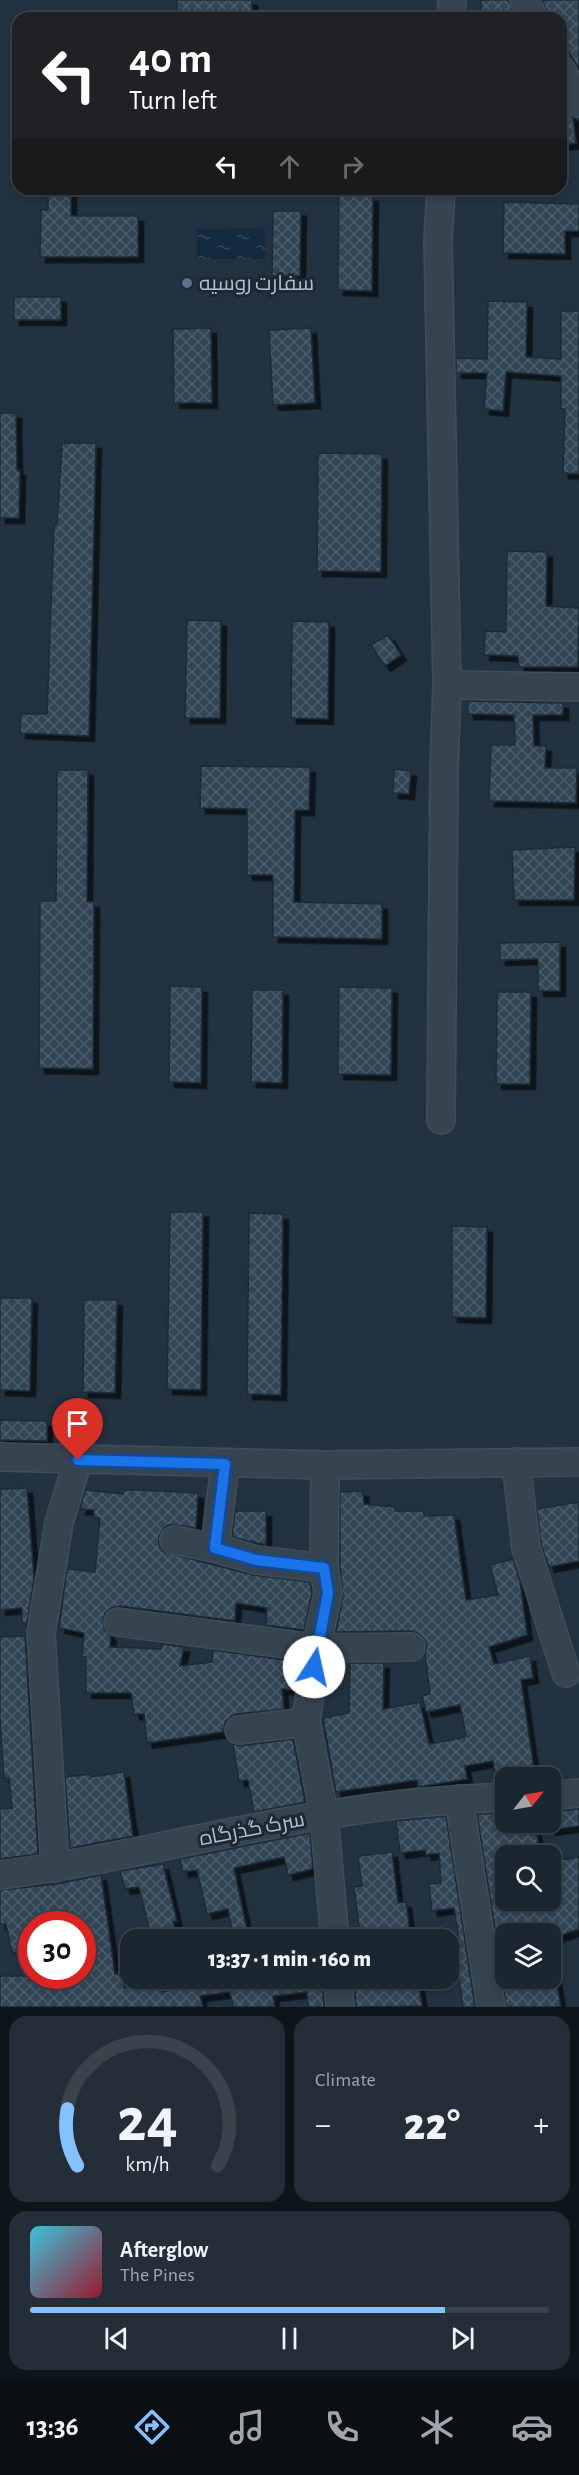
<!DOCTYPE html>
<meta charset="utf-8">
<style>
body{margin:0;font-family:"Alegreya Sans",Cairo,sans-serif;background:#232e38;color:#f1f3f6;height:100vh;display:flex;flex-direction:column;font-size:22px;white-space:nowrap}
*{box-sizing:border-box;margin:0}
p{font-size:20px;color:#9fa5ab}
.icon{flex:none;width:33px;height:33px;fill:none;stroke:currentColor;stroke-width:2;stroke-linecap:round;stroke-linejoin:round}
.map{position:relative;height:2007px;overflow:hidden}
.panel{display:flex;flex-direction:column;gap:9px;padding:9px;background:#0e151a;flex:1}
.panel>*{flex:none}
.banner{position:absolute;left:12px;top:12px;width:555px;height:183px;border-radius:18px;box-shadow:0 3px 9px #0003,0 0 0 2px #38434c;background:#202124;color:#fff;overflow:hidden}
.needle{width:39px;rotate:59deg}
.tools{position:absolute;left:495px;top:1767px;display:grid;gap:12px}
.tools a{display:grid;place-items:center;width:66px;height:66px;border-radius:12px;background:#1a2630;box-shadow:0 3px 9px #0003,0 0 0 2px #38434c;font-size:30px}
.speed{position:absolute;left:18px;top:1911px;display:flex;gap:12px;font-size:30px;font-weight:700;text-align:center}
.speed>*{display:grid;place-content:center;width:78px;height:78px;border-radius:50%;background:#1a2630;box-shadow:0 3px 9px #0003,0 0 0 2px #38434c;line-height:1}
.speed .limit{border:9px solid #d22;background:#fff;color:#111}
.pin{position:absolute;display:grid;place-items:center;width:51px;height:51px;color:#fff;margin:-62px -26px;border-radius:50% 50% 50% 0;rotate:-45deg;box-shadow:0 0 6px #0007}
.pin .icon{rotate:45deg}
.me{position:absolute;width:66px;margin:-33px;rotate:10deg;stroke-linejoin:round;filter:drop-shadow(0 0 4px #0008)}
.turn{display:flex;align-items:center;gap:21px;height:126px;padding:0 18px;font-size:27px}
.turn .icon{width:78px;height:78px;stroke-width:2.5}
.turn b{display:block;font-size:42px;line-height:51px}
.lanes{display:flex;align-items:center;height:57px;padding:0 18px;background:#0003;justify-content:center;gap:30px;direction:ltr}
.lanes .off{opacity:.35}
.big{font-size:45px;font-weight:800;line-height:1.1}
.panel .card{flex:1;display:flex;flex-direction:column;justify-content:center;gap:9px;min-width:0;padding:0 21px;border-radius:18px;background:#232e38}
.panel .dial{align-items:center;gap:0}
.dial svg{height:156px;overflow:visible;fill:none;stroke:#38434c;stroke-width:7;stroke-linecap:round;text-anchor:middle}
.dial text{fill:#f1f3f6;stroke:none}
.song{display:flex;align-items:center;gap:18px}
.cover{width:72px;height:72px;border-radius:9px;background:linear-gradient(135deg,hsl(190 70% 55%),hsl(350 70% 35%))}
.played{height:6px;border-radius:3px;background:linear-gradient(90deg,#83c1ff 80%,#38434c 80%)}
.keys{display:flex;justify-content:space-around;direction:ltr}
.heat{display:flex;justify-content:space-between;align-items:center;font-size:33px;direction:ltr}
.panel .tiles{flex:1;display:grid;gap:9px;grid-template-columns:1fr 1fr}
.card:last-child{grid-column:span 2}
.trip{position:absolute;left:120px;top:1929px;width:339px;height:60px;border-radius:18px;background:#1a2630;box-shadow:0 3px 9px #0003,0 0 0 2px #38434c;font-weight:800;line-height:60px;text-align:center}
.tab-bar{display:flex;height:96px;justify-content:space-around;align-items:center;background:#0a0f13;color:#9fa5ab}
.tab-bar .icon{width:42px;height:42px}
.tab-bar .current{color:#83c1ff}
.tab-bar b{font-size:27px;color:#f1f3f6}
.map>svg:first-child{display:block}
</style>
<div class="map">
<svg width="579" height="2007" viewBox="0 0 579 2007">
<defs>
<pattern id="water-ripples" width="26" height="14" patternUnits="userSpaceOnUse" patternTransform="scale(1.5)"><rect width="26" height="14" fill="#142b3f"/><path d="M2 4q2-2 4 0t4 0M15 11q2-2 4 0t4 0" fill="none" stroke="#344859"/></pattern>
<pattern id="building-cross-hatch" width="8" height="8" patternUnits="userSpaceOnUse" patternTransform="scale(1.5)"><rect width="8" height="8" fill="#314455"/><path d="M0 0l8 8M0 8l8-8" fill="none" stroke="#4c5d6c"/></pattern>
<filter id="shadow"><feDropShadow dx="5.5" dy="5.5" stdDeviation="0" flood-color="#0009"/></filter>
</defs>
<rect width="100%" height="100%" fill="#223240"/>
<path fill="url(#water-ripples)" d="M265,228V259H197V229Z"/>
<path fill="url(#building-cross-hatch)" stroke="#1d2b37" stroke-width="1.5" filter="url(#shadow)" d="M177,0H252V18H177Z
M481,0H508L516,18H482Z
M542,0H579V69L561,37V18H550Z
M561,103L566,111L573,117L576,143L561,145Z
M48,189H71V216H138V257H40L41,210H48Z
M339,195L373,196L372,291L338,290Z
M504,202L579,204V231H565V254L503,253Z
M273,211H301L300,276H272Z
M14,297H61V320H14Z
M488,301L527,302L526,357L561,359V311H579V474L563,473L565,409H561V376L506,372L503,411L484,409L487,373H456V358L487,359Z
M211,328L212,403H174L173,329Z
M311,328L315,403L273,405L269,330Z
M0,413H16L17,470H20L19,518H0Z
M62,443H96L89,736L20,733L21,714H47L54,525H57Z
M318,453L382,454L381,572L317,571Z
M507,551L547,552L546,606L579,608L578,667H519L518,656L484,655L485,631L506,632Z
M187,620L221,621L220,718H185Z
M292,621L329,622L328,719L291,718Z
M388,635L401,655L385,666L371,645Z
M468,701L563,703V715H533L534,746H546L545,768H577L576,803L489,801L491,745H515L514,715L468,714Z
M201,766L310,767L309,810H295L294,902L382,904V939L273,937V875H247V809L200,808Z
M394,769L411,771L409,794L393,793Z
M57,770H88L87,902H94L93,1069L39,1068L40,901H56Z
M575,847L574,900H514L512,850Z
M560,942V991H538V959L500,960V943Z
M170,986L202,987L201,1083L169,1082Z
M339,987L392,988L391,1075L338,1074Z
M252,990H283L282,1083L251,1082Z
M497,992H531L530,1084H496Z
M170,1212H203L201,1390L167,1389Z
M249,1213L283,1214L281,1395L247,1394Z
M452,1226L487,1227L486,1318L452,1317Z
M0,1298H32L30,1391L0,1390Z
M84,1300H117L115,1393L83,1392Z
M0,1420L47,1421V1441L0,1440Z
M27,1488L34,1578L27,1623L22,1622V1608L0,1610V1489Z
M85,1490L123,1494L124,1490H138L198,1493L196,1528L176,1525H168L163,1529L159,1536V1545L164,1552L253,1575L310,1582L312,1593L304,1630L266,1625L267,1608L236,1603L235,1621L120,1606L111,1608L105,1613L103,1619L104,1629L111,1636L110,1647L161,1649L162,1644L184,1647L180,1666L212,1662L213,1650L298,1662L294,1690L282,1689L284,1709L237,1714L230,1717L225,1723L223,1732L147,1743L144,1714H134L131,1693H86V1657L82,1656L84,1633L59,1628L67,1569L95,1572L100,1518H94V1510L80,1509Z
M363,1491L364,1504L395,1507V1511H424V1516L454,1515L466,1600L498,1595L490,1565L513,1559L520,1581L527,1635L489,1647L494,1664L530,1656L533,1678L521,1680L534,1769L495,1774L493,1761L465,1766L467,1779L418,1787L417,1780L336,1792L323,1718L349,1713L350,1663H384L383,1709L420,1702L429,1744L465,1737L466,1734L460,1705L426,1712L422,1696L430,1694L425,1654L427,1646L424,1639L419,1634L411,1631L336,1632L343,1596L340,1567V1492Z
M579,1502V1561L549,1567L541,1545L537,1509Z
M235,1511H266V1545L232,1537Z
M25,1636L38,1854L0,1859V1809L12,1808L9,1778H4L0,1721V1637Z
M293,1739L305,1802L254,1812L248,1780L239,1781L233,1744L241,1746Z
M124,1772L133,1836L70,1848L65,1777L91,1774V1777Z
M579,1809V1826L550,1830V1812Z
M506,1813V1822H534L541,1856H506V1900H550V1862L579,1857V1929L550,1939V1934H500L503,1953L499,1954L477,1814Z
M446,1816L475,2007H463L453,1939H459L454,1908L432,1911L429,1884L441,1883L439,1853L426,1855L425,1850L400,1853L396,1821Z
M310,1833L313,1869L288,1875L284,1857L234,1868L249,1940H234L228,1909L207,1914L197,1870L183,1872L180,1859Z
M392,1852L398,1903L406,1902L411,1940H351L350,1928L359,1927L354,1887L362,1886L358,1856Z
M163,1864L177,1921L173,1922L177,1940H152L139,1887L125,1889L120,1871Z
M101,1875L115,1974L122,1972L124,1988L159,1979L162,1992L217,1978H322L324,2007H308L307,1992L273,1996L275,2007H233L230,1992L200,1996L203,2007H0V1976H86L82,1950V1924H32V1950L12,1953L6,1924H0V1890L57,1884Z
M354,1978H418L422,2006L356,2007Z
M521,1979L522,1985L556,1979L561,2007H506L503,1982Z"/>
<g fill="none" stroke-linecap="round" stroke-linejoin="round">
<g stroke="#404d59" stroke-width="30">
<path id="minor" d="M524,0L534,18
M451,18L452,0
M561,70L579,103
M447,685L579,687
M441,1120L444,770L447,685L438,240L441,189
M0,1457L325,1465L579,1462
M516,1462L526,1548L566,1673
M325,1465L324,1568L328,1593L316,1648L306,1722L324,1815L335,1940
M174,1540L215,1548L257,1560L324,1568
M215,1548L225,1464
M118,1622L316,1648L411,1647
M239,1730L306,1722
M550,1796L579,1793
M459,1799L491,2007
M55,1868L41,1633L59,1523L78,1460
M0,1875C109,1861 215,1833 324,1815C383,1805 445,1799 506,1797
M338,1978L340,2007"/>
</g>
<use href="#minor" stroke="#364450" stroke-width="27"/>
</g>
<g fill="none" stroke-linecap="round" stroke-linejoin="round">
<g stroke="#114b97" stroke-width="15">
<path id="route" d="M78,1460L225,1464L215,1548L256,1560L324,1568L328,1593L314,1667"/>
</g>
<use href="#route" stroke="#1a73e8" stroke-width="10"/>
</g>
<circle fill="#5c6f8a" stroke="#1b2935" stroke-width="2" cx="187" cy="283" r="6"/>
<g text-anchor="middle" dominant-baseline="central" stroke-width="6" stroke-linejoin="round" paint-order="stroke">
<g font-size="21" fill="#b3bfcb" stroke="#1b2935" text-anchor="start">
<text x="199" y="283">سفارت روسیه</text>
</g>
<g font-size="21" fill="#b3bfcb" stroke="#1b2935">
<text transform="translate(252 1829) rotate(-11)">سرک گذرگاه</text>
</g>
</g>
</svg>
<div class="tools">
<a><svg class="needle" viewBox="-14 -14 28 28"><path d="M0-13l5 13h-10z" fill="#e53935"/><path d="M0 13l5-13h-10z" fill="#9fa5ab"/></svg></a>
<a><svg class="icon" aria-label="search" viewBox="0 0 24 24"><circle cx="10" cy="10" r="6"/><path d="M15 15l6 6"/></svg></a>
<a><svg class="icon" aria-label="layers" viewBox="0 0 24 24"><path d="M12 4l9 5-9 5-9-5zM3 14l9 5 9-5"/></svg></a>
</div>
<div class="speed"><div class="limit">30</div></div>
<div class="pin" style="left:78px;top:1460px;background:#d93025"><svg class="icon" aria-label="arrive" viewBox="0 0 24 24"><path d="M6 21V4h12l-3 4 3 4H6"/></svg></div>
<svg class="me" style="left:314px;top:1667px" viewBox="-20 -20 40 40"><circle r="19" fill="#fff"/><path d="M0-13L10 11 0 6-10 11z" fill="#1a73e8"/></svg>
<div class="trip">13:37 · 1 min · 160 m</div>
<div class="banner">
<div class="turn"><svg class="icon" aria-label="left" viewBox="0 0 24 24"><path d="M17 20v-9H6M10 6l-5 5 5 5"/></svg><div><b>40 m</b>Turn left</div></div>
<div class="lanes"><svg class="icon" aria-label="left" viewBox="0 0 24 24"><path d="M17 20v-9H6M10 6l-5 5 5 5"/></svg><svg class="icon off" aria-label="ahead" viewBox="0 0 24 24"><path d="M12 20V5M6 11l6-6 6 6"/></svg><svg class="icon off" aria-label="right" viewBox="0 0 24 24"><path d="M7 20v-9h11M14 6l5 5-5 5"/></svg></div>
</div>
</div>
<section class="panel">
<div class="tiles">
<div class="card dial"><svg viewBox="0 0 100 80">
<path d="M14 69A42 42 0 1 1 86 69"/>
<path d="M14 69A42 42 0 0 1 9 40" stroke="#83c1ff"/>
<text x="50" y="56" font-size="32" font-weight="700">24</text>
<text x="50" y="72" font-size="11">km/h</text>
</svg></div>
<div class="card"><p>Climate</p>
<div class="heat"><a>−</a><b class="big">22°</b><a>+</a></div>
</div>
<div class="card">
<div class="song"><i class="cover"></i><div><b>Afterglow</b><p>The Pines</p></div></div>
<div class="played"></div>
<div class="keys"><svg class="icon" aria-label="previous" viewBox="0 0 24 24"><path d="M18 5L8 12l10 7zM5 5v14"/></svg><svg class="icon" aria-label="pause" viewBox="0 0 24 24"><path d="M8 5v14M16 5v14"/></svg><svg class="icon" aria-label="next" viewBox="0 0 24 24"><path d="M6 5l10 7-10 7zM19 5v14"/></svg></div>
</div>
</div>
</section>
<nav class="tab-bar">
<b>13:36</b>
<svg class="icon current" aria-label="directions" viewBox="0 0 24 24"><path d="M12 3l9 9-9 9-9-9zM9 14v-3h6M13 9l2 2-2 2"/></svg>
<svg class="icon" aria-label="music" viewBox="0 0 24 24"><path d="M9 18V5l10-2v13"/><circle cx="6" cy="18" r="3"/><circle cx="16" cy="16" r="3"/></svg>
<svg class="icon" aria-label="phone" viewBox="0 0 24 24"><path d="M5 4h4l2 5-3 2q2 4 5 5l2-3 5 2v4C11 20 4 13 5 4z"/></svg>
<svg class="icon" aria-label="climate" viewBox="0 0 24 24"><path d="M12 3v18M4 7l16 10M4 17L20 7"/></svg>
<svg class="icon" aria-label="car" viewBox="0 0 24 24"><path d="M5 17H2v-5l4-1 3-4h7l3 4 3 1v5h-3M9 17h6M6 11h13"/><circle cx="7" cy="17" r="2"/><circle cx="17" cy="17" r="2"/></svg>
</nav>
